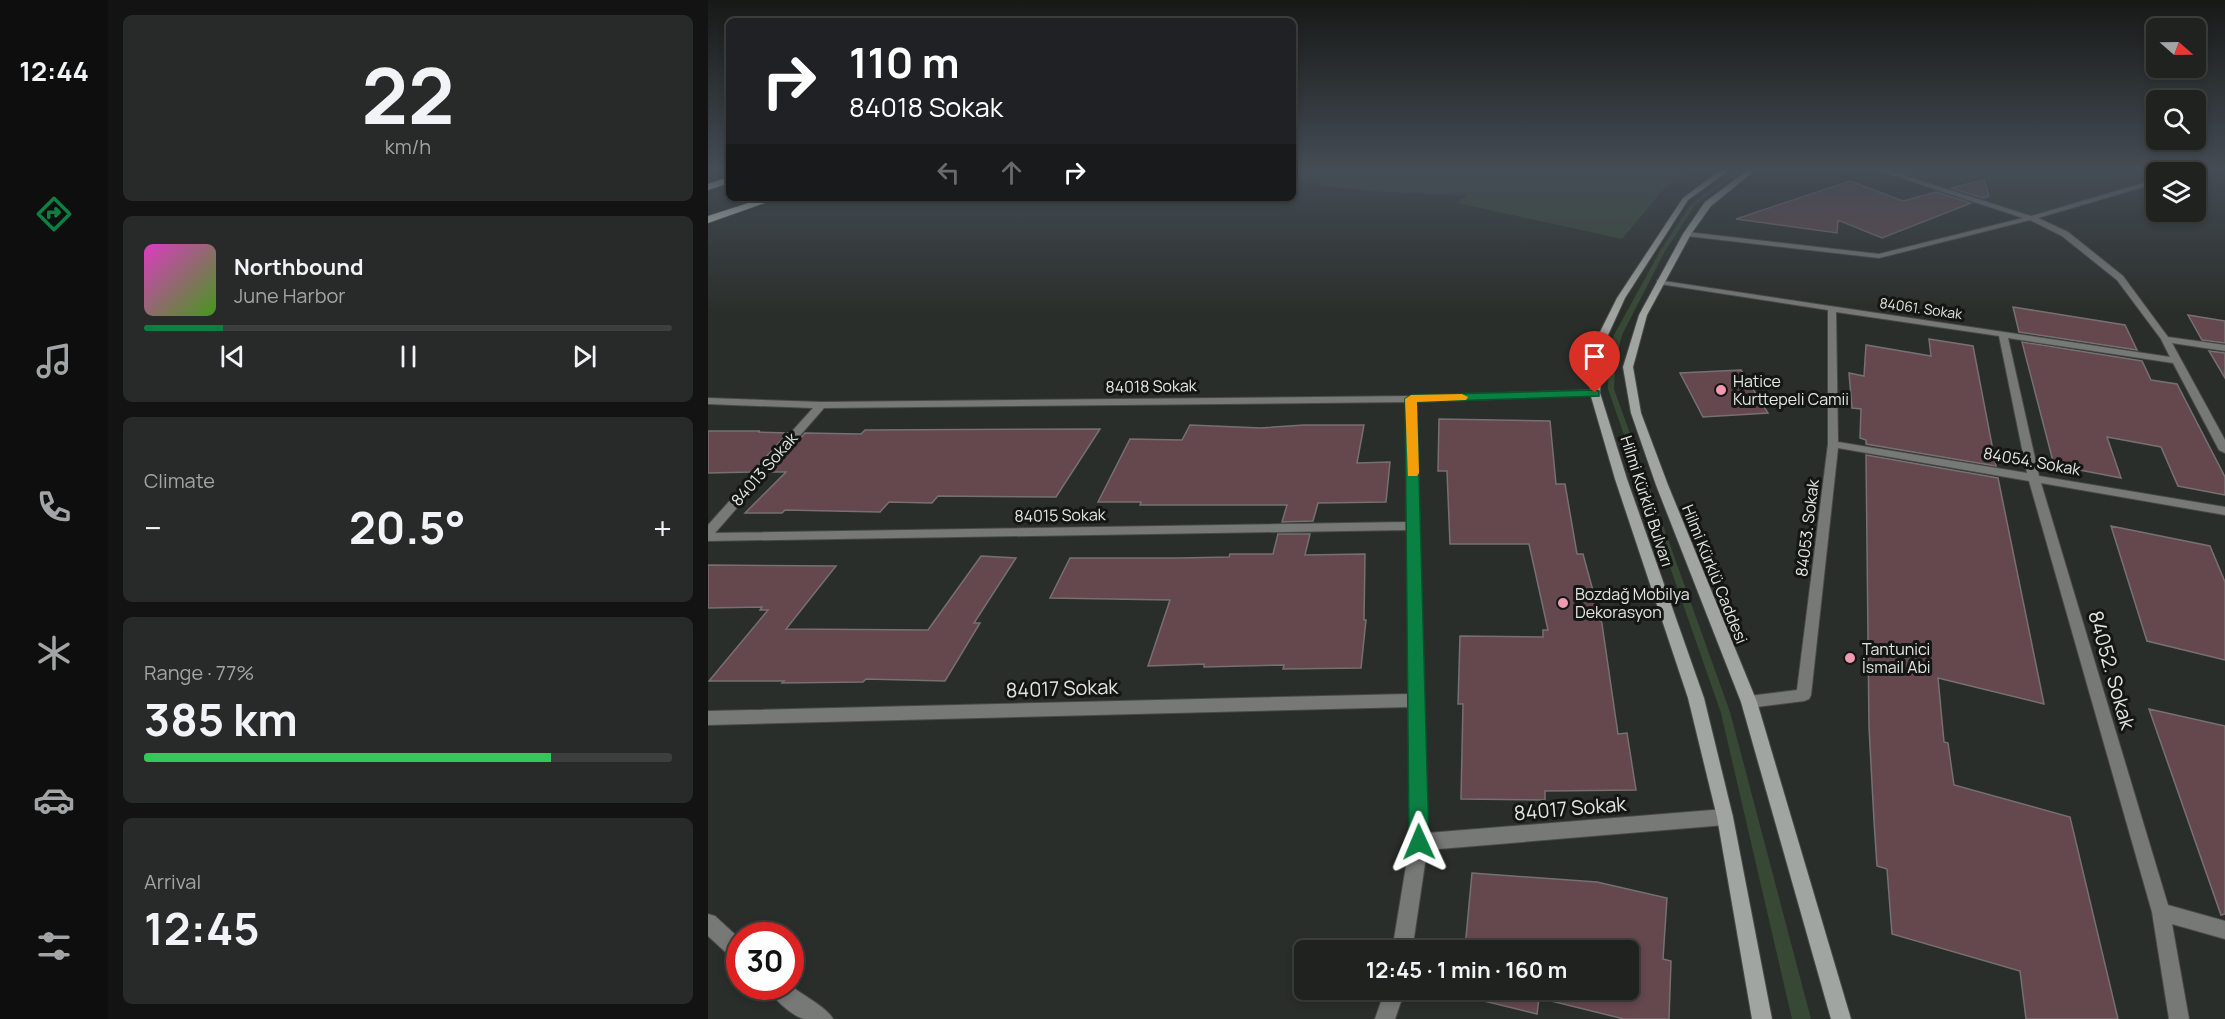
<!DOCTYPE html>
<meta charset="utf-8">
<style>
body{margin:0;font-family:Manrope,sans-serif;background:#282a29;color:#f1f3f6;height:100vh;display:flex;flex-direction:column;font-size:22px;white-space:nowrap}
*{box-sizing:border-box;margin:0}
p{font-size:20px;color:#a2a4a5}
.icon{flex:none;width:33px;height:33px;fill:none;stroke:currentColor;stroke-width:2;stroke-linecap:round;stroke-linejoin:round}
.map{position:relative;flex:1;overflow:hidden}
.drawer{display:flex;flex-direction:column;gap:15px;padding:15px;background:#121312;width:600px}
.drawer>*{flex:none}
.hud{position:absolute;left:18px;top:18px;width:570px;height:183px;border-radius:9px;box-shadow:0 3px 9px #0003,0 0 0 2px #3d3f3e;background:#202124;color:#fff;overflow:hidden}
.needle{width:39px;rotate:110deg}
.controls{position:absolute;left:1438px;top:18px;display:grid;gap:12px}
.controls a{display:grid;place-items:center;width:60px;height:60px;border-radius:9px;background:#202220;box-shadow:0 3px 9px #0003,0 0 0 2px #3d3f3e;font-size:30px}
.speed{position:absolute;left:18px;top:922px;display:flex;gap:12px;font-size:30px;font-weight:700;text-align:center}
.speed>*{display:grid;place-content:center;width:78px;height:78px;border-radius:50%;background:#202220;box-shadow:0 3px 9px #0003,0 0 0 2px #3d3f3e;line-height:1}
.speed .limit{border:9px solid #d22;background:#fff;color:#111}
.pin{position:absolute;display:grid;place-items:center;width:51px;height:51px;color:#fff;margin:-62px -26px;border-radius:50% 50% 50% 0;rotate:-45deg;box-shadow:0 0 6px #0007}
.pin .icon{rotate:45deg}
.me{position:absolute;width:66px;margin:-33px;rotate:359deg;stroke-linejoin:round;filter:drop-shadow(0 0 4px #0008)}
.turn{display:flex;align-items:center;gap:21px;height:126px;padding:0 24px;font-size:27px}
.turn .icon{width:78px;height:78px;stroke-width:2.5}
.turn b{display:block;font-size:42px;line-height:51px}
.lanes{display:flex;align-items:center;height:57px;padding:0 24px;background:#0003;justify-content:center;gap:30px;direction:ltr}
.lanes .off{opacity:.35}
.big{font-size:45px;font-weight:700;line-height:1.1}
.drawer .tile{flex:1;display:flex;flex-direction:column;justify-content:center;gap:9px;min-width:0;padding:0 21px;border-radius:9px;background:#282a29}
.drawer .dial{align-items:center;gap:0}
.dial b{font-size:78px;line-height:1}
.song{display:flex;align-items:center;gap:18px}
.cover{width:72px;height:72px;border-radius:9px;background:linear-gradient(135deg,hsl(310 70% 55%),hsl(100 70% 35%))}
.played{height:6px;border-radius:3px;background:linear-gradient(90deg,#0b8043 15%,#3d3f3e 15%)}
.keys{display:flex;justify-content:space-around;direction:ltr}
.heat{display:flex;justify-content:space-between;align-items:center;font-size:33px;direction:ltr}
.charge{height:9px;border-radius:4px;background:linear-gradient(90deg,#34c759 77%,#3d3f3e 0)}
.trip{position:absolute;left:586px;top:940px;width:345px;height:60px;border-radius:9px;background:#202220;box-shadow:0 3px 9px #0003,0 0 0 2px #3d3f3e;font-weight:700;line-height:60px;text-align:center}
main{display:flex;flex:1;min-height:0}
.dock{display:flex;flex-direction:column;width:108px;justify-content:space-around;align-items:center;background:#0d0e0d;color:#a2a4a5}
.dock .icon{width:42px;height:42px}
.dock .on{color:#0b8043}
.dock b{font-size:27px;color:#f1f3f6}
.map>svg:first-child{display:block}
</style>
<main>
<nav class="dock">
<b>12:44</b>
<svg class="icon on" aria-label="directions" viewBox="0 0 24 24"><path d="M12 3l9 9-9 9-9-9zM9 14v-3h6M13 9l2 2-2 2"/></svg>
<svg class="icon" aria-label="music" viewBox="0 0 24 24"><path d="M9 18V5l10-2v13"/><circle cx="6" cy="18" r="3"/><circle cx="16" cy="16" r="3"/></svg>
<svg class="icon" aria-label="phone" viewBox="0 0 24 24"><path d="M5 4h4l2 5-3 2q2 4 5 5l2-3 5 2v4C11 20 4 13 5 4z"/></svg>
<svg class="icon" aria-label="climate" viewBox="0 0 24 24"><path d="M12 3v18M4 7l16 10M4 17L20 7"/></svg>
<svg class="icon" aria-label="car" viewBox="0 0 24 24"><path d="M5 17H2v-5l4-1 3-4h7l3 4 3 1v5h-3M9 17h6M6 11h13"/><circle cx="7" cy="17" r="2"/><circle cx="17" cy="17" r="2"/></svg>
<svg class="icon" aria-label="filters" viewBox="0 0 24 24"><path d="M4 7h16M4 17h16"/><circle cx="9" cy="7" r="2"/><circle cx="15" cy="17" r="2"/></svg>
</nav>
<section class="drawer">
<div class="tile dial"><b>22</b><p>km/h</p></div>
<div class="tile">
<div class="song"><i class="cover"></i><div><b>Northbound</b><p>June Harbor</p></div></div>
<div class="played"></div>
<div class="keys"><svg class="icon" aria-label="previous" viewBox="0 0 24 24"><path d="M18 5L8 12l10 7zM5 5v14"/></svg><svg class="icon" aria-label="pause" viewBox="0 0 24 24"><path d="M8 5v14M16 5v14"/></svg><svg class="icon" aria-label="next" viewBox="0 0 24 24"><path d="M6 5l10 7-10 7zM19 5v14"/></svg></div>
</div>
<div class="tile"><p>Climate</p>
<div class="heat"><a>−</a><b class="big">20.5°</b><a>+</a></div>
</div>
<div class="tile"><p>Range · 77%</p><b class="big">385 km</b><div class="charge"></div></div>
<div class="tile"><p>Arrival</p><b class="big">12:45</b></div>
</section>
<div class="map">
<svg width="1517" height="1019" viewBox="0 0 1517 1019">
<rect width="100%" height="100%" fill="#2a2e2a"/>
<path fill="#313930" d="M1179,171H1480L1449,172V180L1328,217Z"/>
<path fill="#374934" d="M585,171H980L954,191L914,239L749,203L759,195C701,193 642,193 585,179Z
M1027,171H1032L987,205L956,253L914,335L907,364L906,389L1022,712L1103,1019H1084L1013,713L900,389L901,362L906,335L952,251L983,204Z"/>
<path fill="#65474e" stroke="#777071" stroke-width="1.5" d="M1276,180L1281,196L1275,198L1243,188Z
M1142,181L1195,201L1228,192L1263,203L1174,238L1130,220L1129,233L1028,219Z
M1305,307L1417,325L1429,350L1311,332Z
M1480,315L1517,321V343L1494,340Z
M1221,339L1265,346L1288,466L1158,444V440L1152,438L1153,409L1144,408L1141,373L1156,376L1158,345L1223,356Z
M1314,342L1434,361L1443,380L1469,384L1517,477V495L1470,486L1453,447L1399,437L1413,478L1346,465Z
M1501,351L1517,353V378Z
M1033,370L1060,413L995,417L972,373Z
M731,419L842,421L848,484H857L869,554H875L894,624L910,734L919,733L928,790L837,791V800L753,799L755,704H750L752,636L835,637V630H840L821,544H742L739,471H730Z
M482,425L553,428L596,425H656L649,463L682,462L678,502L610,503L605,521L574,522L579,505H432L433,502H390L422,439L474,440Z
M392,429L348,497L230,496L224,503L181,502L172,512L77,510L74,513H37L78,472H63L97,433L153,434L157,430Z
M0,431H52L50,432L80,433L44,472L0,473Z
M1158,455L1290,478L1336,704L1230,678L1236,742L1240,743L1246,785L1362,817L1410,1019H1318L1312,971L1184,934L1179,869L1169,866L1166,821L1161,727Z
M1403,526L1502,546L1517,582V660L1439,641Z
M570,534H602L597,555L657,554L656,620H658L653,668L575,669L576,665L496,667V664L440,666L462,600L342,598L362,558H471L521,557L522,554H565Z
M273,556L308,558L266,623H272L237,681L158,679L155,682L74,683L76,681H1L60,610H52L54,607L0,608V565L128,566L78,629L220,630Z
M1441,709L1517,726V914L1513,915Z
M764,873L889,882L959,898L955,959L963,961L961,1019H916L831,998L829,1014L735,991L921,990V951H743L745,945L757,948Z"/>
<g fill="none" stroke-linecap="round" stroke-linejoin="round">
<g stroke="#474b47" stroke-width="2">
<path id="street" d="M1172,171H1182L1323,216L1449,179V183L1330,218L1360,232L1415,276L1460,337L1517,345V351L1464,343L1517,440V453L1511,450L1465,363L1300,338L1331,476L1517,507V515L1333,483L1460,905L1517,921V939L1464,924L1481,1019H1461L1444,912L1321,481L1130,448L1103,695L1101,699L1096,701L1041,708L1036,706L1033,702L1036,698L1041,696L1089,690L1120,444V310L952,284H949V280L1462,357L1453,339L1409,280L1354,236L1322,220L1171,258L979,236L975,234L979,232L1171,254L1315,218ZM1128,312L1291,336L1319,473L1130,442Z
M887,390L891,391V395L708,402L719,833L1017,809L1023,811L1025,817L1023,823L1017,825L719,850L704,951H684L702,842L701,707L0,725V711L701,694L699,530L0,541V525L105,408L0,404V398L113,402L703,396ZM698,402L699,522L7,533L116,408Z
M0,914L7,916L32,939V961L25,959L0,936Z
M82,985C94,995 120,1008 125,1019C116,1019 104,1019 96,1019C83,1015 65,999 60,987H82Z
M677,990H697L687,1019H667Z"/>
</g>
<g stroke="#474b47" stroke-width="2">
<path id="secondary" d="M1012,171H1020L980,200L917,298L895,346L892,393L919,479L996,698L1025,817L1064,1019H1044L1009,817L980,698L907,479L882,393L885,346L909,298L975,198Z
M1039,171H1046L1003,206L983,234L939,315L925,367L933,413L960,485L1049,702L1143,1019H1123L1033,702L948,485L923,413L915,367L931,315L975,234L997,202Z"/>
</g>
<g stroke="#474b47" stroke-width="2">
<path id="highway" d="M21,177V183L0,190V184Z
M56,198H71L0,223V216Z"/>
</g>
<use href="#street" fill="#777977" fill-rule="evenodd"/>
<use href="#secondary" fill="#a1a5a1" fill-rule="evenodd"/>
<use href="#highway" fill="#e0e5df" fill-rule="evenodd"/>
</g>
<linearGradient id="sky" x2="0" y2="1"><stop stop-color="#171917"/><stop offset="0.54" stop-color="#444c55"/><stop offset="1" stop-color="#444c55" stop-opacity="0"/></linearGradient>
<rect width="1517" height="314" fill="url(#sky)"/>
<path fill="#0b8043" stroke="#07532c" stroke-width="1.5" d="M887,390L891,391V396L709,402L721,842L718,849L711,852L704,849L701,842L697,399L703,395Z"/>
<path fill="#f59e0b" d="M754,394L760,397L758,400L709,402L711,473L709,476H700L697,399L703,395Z"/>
<g fill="#f19ab2" stroke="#141614" stroke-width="2">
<circle cx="1013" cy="390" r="6"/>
<circle cx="855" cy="603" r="6"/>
<circle cx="1142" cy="658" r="6"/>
</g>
<g text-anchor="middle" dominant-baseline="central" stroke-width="6" stroke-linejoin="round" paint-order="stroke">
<g font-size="14" fill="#e2e5e2" stroke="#141614">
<text transform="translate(1213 308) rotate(8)">84061. Sokak</text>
</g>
<g font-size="16" fill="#e2e5e2" stroke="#141614" text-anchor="start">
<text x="1025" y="381">Hatice<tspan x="1025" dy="18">Kurttepeli Camii</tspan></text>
<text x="867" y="594">Bozdağ Mobilya<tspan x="867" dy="18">Dekorasyon</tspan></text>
<text x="1154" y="649">Tantunici<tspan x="1154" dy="18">İsmail Abi</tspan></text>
</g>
<g font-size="16" fill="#e2e5e2" stroke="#141614">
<text transform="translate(443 386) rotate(-1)">84018 Sokak</text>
<text transform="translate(1324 461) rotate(10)">84054. Sokak</text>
<text transform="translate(56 469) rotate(-49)">84013 Sokak</text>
<text transform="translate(939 501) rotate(72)">Hilmi Kürklü Bulvarı</text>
<text transform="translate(352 515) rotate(-1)">84015 Sokak</text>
<text transform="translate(1099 528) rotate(-83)">84053. Sokak</text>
<text transform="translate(1007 574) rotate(68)">Hilmi Kürklü Caddesi</text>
</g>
<g font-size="20" fill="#e2e5e2" stroke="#141614">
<text transform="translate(1404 670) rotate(74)">84052. Sokak</text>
<text transform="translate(354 688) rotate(-2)">84017 Sokak</text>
<text transform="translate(862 808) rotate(-5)">84017 Sokak</text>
</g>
</g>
</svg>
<div class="controls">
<a><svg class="needle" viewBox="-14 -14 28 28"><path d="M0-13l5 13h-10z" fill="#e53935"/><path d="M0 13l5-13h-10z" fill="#a2a4a5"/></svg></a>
<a><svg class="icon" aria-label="search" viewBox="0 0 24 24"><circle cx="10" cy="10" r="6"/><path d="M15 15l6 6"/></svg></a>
<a><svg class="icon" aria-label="layers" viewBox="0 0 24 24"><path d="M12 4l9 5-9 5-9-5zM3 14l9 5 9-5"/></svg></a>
</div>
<div class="speed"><div class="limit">30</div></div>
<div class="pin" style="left:887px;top:393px;background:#d93025"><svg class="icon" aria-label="arrive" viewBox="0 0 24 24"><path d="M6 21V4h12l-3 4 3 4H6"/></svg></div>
<svg class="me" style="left:711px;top:842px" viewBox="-20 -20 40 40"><path d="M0-17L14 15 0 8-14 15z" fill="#0b8043" stroke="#fff" stroke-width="4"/></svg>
<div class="trip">12:45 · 1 min · 160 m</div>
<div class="hud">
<div class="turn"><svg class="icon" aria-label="right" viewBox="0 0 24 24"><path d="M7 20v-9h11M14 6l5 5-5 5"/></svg><div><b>110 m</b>84018 Sokak</div></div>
<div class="lanes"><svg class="icon off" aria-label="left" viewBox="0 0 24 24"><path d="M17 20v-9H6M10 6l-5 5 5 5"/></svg><svg class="icon off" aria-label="ahead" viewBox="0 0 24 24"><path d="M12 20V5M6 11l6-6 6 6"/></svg><svg class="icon" aria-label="right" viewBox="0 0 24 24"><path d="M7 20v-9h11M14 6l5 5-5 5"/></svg></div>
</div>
</div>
</main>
